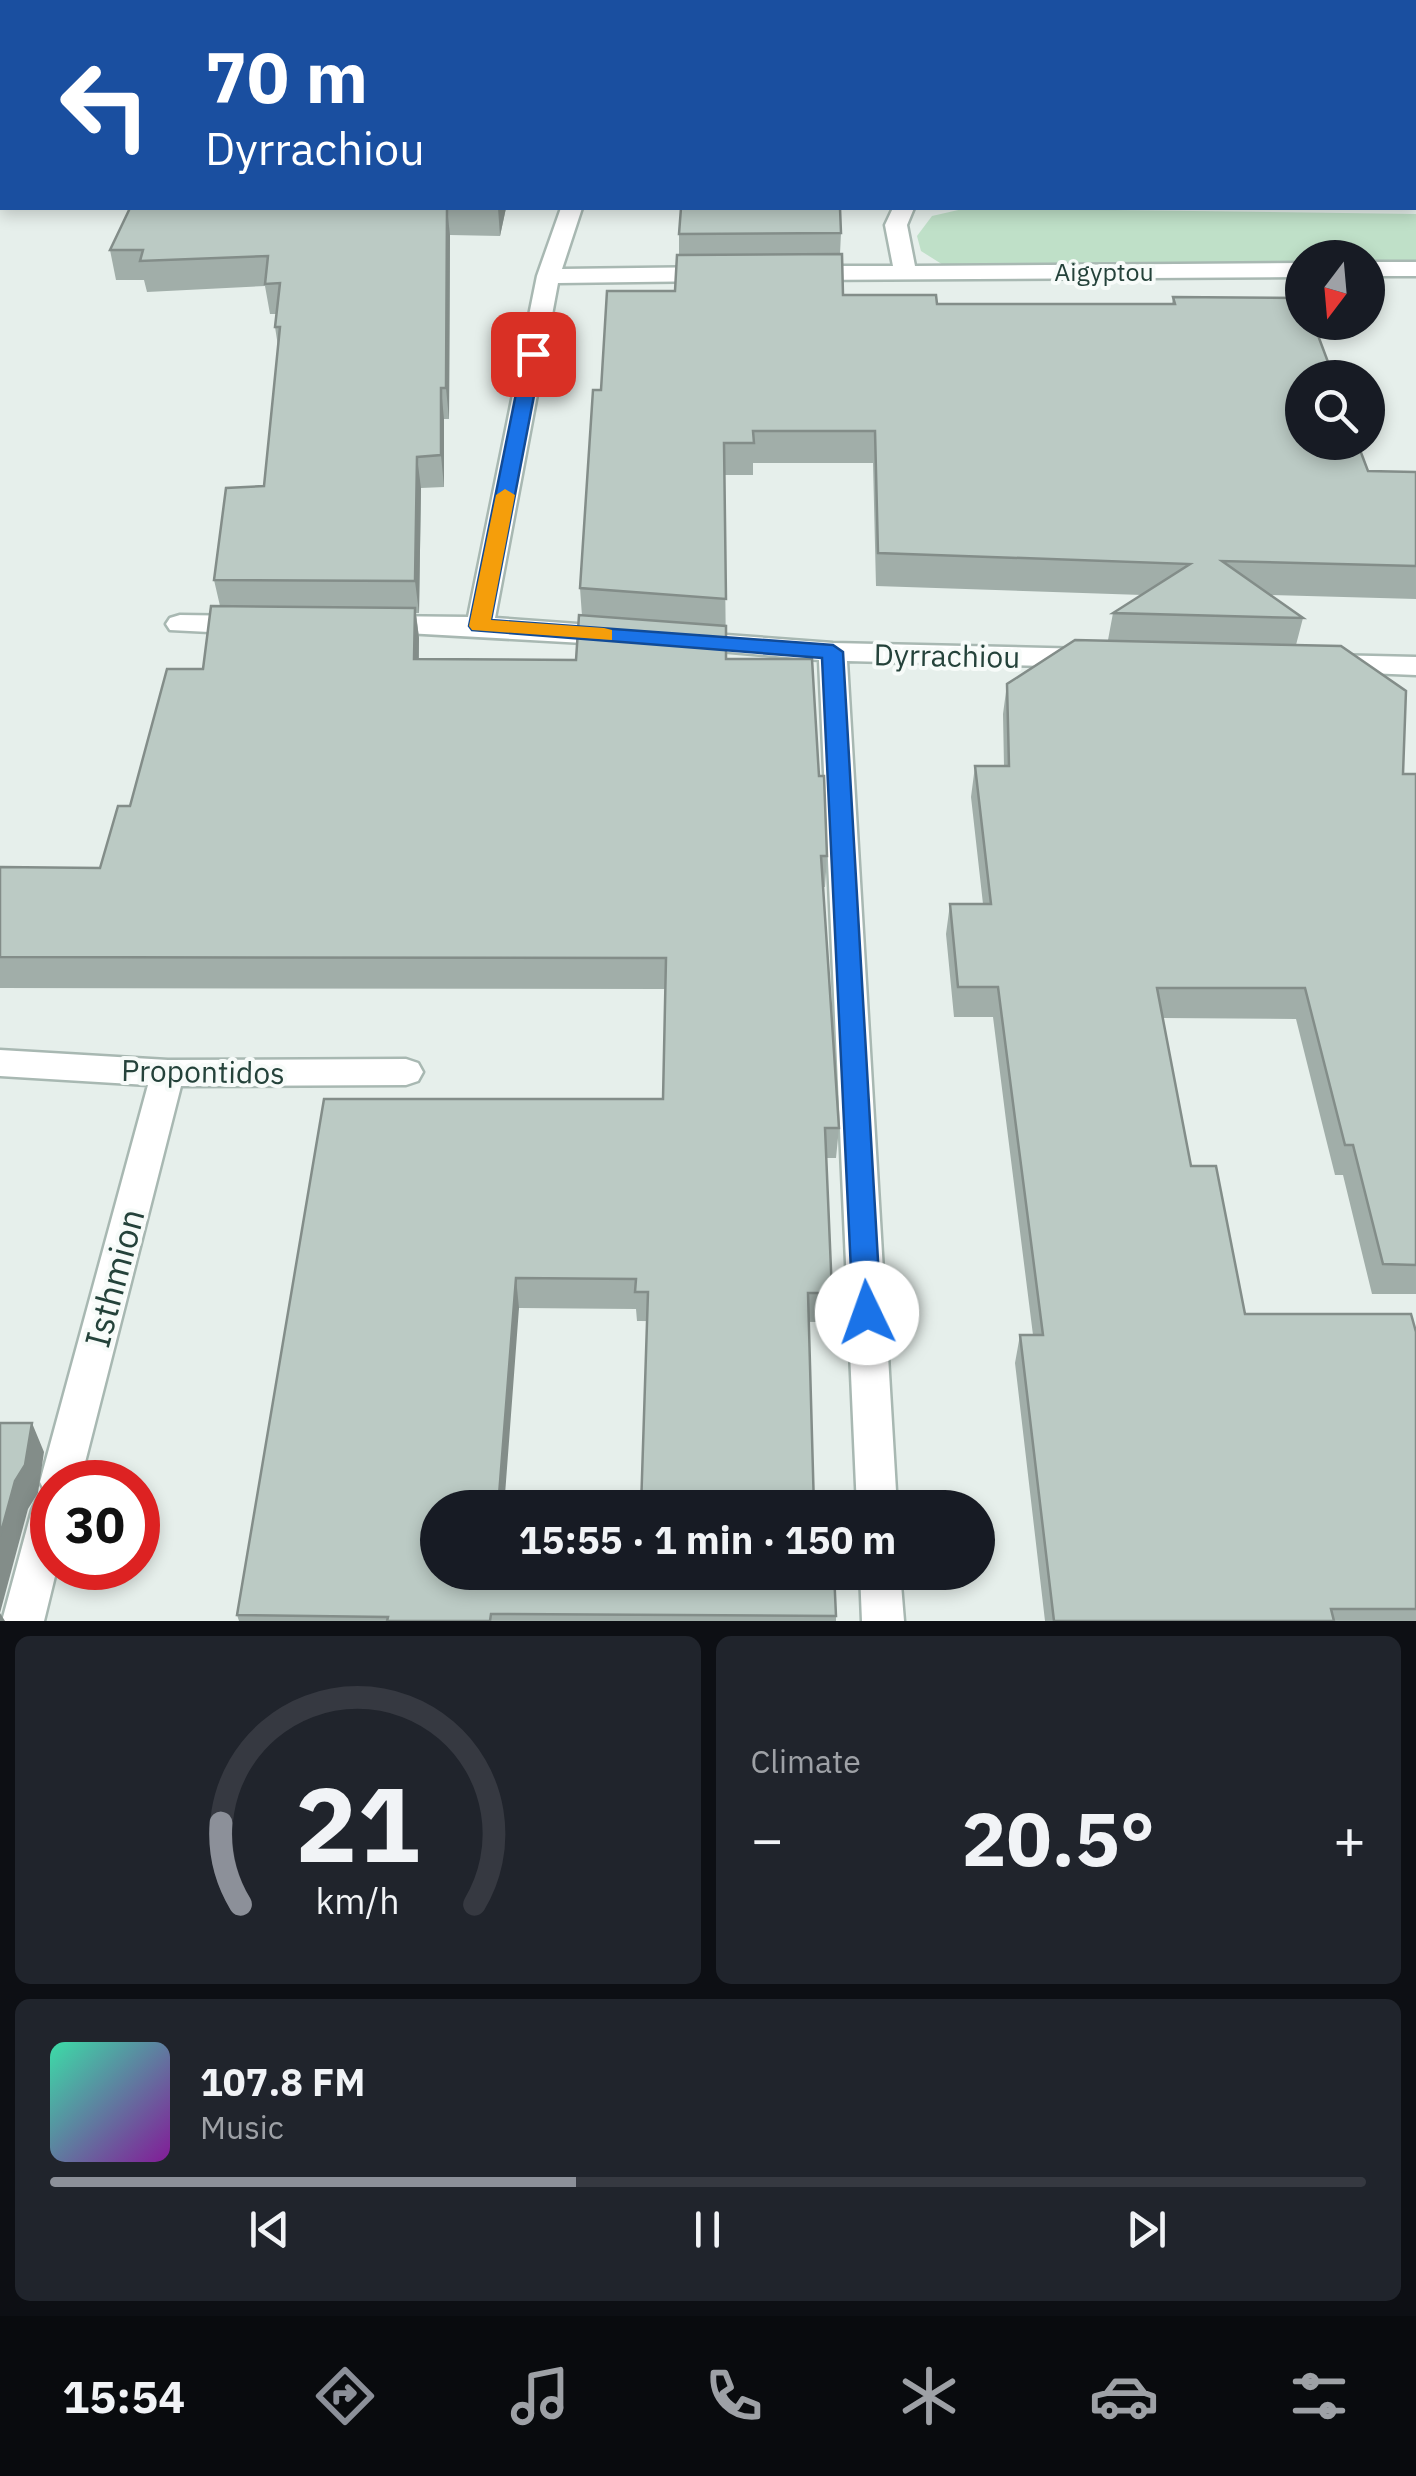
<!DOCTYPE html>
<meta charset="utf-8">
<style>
body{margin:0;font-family:"IBM Plex Sans",sans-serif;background:#20242c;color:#f1f3f6;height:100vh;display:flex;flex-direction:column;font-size:38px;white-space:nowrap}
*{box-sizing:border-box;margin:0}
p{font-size:32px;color:#9ea1a6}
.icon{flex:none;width:55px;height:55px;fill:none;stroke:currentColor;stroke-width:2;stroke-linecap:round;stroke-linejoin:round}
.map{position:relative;height:1621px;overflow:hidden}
.sheet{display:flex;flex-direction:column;gap:15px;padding:15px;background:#0d0f14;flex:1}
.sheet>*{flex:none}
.guide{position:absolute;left:0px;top:0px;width:1418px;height:210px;box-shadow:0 5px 15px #0003;background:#1a4fa0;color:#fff;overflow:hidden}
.needle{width:65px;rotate:196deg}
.fabs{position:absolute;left:1285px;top:240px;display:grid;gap:20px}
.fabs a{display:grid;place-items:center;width:100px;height:100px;border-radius:50%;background:#171b24;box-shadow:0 5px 15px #0003;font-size:50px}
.speed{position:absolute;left:30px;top:1460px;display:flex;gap:20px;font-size:50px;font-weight:700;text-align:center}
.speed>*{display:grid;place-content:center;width:130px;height:130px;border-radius:50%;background:#171b24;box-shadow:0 5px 15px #0003;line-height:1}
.speed .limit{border:15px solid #d22;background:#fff;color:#111}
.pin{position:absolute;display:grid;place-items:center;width:85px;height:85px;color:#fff;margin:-42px;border-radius:20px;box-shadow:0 5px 15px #0006}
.me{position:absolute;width:110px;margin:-55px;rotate:357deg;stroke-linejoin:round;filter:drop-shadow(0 0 8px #0008)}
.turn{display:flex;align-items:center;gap:35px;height:210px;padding:0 40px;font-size:45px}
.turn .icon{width:130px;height:130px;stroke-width:2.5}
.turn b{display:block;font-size:70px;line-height:85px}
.big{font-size:75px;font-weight:800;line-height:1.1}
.sheet .card{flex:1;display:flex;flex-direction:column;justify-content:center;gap:15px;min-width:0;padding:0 35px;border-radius:15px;background:#20242c}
.sheet .dial{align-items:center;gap:0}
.dial svg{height:260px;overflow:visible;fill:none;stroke:#363941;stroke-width:7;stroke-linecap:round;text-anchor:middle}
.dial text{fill:#f1f3f6;stroke:none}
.song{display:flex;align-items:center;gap:30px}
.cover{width:120px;height:120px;border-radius:15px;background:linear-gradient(135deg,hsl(160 70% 55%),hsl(290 70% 35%))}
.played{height:10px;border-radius:5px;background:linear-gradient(90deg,#8c9099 40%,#363941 40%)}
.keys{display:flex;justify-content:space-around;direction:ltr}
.heat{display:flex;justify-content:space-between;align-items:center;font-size:55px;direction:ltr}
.sheet .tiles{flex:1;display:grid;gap:15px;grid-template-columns:1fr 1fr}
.card:last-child{grid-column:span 2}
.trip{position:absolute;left:420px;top:1490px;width:575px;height:100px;border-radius:50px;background:#171b24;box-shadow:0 5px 15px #0003;font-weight:800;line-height:100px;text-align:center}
.tab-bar{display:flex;height:160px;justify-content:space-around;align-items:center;background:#090b0e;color:#9ea1a6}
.tab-bar .icon{width:70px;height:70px}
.tab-bar .on{color:#8c9099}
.tab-bar b{font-size:45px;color:#f1f3f6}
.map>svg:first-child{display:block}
</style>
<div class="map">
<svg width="1416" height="1621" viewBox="0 0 1416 1621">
<rect width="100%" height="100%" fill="#e6efeb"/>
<path fill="#bfe0c8" d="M967,208L1416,214V262L1302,258V263L948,268L921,251L917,236L932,216Z"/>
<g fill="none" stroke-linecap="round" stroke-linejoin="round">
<path stroke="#8ec9d4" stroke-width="25" d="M0,186L2,182"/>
<g stroke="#a8b8b2" stroke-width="5">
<path id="minor" d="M1415,188H1416V200H1415Z
M561,208H582L562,269L715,267L726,274L715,281L558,283L495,618L619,627L633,636L619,645L370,631L366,625L370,619L380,616L468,617L537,276Z
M893,208H914L907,225L915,266L1302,263V277L801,280L790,273L801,266H893L885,225Z
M1368,262H1416V276H1368Z
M180,615L249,616L263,625L249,634L170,630L166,624L170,618Z
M685,632L833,643L1088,649L1102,658L1088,667L847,661L897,1508H857L819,660L675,647L671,641L675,635Z
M1329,655L1416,657V675L1319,671L1315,664L1319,657Z
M0,1050L168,1060L406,1059L418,1063L423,1072L418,1081L406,1085L181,1086L80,1482H52V1568H57L44,1621H2L32,1510L38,1497L46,1494L40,1482L148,1085L0,1076Z
M860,1572H900L904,1621H862Z"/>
</g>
<use href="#minor" fill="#fff" fill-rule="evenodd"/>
</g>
<path fill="#a1aea9" d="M130,208H506L500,236L450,235L449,419H444V487L421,488L419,613H416L419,638V659L576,660L582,616L580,588L601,390L675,291L679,255V234L841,233L840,254L843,295L937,304H1172L1173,297L1368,471L1416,472V599L1271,595L1303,618L1296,645L1403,774H1416V1294H1372L1343,1175H1335L1296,1019L1162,1018L1191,1166L1245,1314L1416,1332V1621H1045L1015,1363L1020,1335H1033L993,1017H954L946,934L950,904H983L971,797L975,766H1004L1003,714L1007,684L1108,640L1113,613L1142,595L876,586L873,463H753V475H724L726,659L819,776L827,856L825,887H823L839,1128L836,1158H826L832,1293L830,1322L637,1321L636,1309L519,1308L438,1508L836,1616V1621H239L237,1615L663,1099L665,989L0,988V867L100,868L130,806L203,669L220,606L214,580L264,486L278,346L275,327L277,314H270L265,286L147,292L144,280H116L110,250Z"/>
<path fill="#838d89" d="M0,65L2,75V99L0,103Z
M447,208L450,235L449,419L446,388Z
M498,208H506L500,236Z
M441,388L444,419V487L441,455Z
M417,457L421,488L419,613L415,581Z
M415,608L419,638L418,690L414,659Z
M516,1278L519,1308L504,1508H498Z
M32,1423L44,1452L38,1493L28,1509L0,1613L5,1621H0V1536Z"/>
<path fill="#bbcac4" stroke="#838d89" stroke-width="2.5" d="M0,0H540V2H2V64H0Z
M703,0H1416V146L1415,2H703Z
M130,208H447L446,388H441V455L417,457L415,581L214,580L226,488L264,486L280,327H275L280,283L265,284L268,256L140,261L143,250H110Z
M681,208H840L841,233L679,234Z
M842,254L843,295H936L937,304H1175L1173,297L1302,298V322H1313L1334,378H1302V442H1357L1368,471L1416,472V566L1222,561L1303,618L1113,613L1190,564L878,553L875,431H753L754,443H724L726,599L580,588L593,390H601L607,291H675L677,255Z
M211,606L415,608L414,659L576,660L579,615L726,626V659H812L819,776H824L827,856H821L839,1128H825L832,1293H808L814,1508H641L648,1292H635L636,1279L516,1278L498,1508H438V1572H834L836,1616L491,1614L490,1621H387L388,1617L237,1615L324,1099H663L666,958L0,957V867L100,868L118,806H130L167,669H203Z
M1075,640L1341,646L1406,691L1403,774H1416V1265L1383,1264L1353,1145H1345L1305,988H1157L1191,1166H1216L1245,1314H1411L1416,1332V1609H1331L1334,1621H1054L1020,1335H1043L998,987H958L950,904H991L975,766H1009L1007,684Z
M0,1423H32L25,1465L15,1481L0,1536Z"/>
<path fill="#1a73e8" stroke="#114b97" stroke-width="2.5" d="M533,348L542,354L491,620L833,645L843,652L881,1313L877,1322L867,1326L857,1322L853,1313L822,658L472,630L469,626L524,354Z"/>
<path fill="#f59e0b" d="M505,489L515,495L491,620L604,628L612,630V640L472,630L469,626L496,495Z"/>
<g text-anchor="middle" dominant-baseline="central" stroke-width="8" stroke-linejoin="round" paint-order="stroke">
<g font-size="25" fill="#24423a" stroke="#f7fbf9">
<text x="1104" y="271">Aigyptou</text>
</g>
<g font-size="30" fill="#24423a" stroke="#f7fbf9">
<text transform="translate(947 655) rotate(1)">Dyrrachiou</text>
<text transform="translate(203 1071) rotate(1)">Propontidos</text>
</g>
<g font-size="35" fill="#24423a" stroke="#f7fbf9">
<text transform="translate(114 1278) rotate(-75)">Isthmion</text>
</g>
</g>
</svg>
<div class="fabs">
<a><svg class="needle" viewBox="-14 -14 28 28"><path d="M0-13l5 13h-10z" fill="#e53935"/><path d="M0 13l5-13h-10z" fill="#9ea1a6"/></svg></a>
<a><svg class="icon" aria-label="search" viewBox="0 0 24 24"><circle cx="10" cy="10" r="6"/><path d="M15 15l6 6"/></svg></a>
</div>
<div class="speed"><div class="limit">30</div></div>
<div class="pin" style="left:533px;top:354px;background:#d93025"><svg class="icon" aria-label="arrive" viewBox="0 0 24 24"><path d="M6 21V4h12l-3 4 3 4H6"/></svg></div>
<svg class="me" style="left:867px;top:1313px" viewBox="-20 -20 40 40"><circle r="19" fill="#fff"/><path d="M0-13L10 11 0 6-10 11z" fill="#1a73e8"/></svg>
<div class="trip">15:55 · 1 min · 150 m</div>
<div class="guide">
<div class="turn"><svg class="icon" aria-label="left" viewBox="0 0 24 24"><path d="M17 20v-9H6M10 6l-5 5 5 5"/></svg><div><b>70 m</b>Dyrrachiou</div></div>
</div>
</div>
<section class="sheet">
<div class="tiles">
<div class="card dial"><svg viewBox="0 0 100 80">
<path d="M14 69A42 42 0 1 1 86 69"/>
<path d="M14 69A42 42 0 0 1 8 44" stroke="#8c9099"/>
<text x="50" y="56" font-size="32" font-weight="700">21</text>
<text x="50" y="72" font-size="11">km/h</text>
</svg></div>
<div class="card"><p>Climate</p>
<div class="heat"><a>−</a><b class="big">20.5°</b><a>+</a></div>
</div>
<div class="card">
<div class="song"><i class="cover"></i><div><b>107.8 FM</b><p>Music</p></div></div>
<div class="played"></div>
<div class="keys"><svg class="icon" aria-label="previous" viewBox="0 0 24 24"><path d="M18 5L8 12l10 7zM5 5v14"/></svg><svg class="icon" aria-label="pause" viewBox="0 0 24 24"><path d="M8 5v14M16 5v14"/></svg><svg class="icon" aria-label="next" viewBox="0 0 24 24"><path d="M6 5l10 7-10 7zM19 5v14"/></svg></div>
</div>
</div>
</section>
<nav class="tab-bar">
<b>15:54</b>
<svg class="icon on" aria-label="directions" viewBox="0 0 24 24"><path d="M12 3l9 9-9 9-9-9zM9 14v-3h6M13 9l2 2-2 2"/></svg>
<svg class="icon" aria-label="music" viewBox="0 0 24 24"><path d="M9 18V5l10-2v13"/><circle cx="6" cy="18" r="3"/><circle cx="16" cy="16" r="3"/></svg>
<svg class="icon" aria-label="phone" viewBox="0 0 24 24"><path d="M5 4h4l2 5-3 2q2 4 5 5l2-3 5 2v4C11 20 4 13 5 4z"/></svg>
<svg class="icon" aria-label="climate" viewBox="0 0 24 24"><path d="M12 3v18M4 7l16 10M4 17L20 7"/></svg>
<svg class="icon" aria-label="car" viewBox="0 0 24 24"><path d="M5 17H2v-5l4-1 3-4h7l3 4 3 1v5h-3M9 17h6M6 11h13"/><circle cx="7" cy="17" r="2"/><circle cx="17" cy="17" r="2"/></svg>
<svg class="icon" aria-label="filters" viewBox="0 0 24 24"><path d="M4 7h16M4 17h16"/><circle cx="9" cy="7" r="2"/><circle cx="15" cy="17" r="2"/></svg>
</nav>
